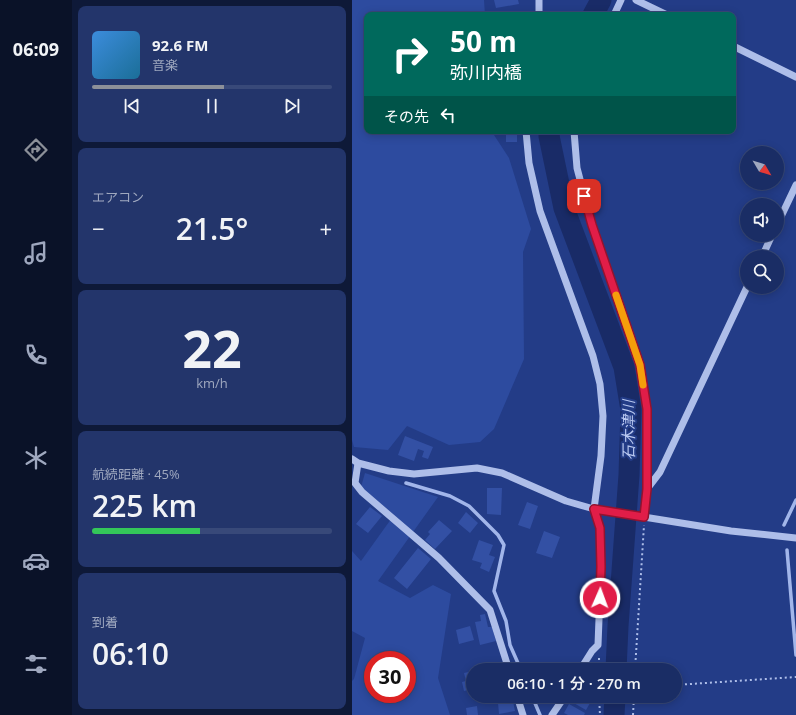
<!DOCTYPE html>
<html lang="ja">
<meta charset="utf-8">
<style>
body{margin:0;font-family:"Open Sans","Noto Sans JP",sans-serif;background:#23356b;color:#f1f3f6;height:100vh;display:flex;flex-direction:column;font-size:15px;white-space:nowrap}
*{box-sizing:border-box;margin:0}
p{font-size:13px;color:#9fa8bf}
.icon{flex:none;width:22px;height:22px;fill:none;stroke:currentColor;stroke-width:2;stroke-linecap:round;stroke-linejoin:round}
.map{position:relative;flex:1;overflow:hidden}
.panel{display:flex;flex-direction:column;gap:6px;padding:6px;background:#0e1938;width:280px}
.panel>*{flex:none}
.banner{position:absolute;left:12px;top:12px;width:372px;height:122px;border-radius:8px;box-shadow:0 2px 10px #0003,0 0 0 1px #384979;background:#00695c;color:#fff;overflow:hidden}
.needle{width:26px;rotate:128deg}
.fabs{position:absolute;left:388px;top:146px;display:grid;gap:8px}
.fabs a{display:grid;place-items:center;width:44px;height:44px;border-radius:50%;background:#1a2d65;box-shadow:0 2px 10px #0003,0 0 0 1px #384979;font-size:20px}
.speed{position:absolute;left:12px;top:651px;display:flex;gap:8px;font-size:20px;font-weight:700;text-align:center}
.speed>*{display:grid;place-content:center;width:52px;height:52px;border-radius:50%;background:#1a2d65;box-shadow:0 2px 10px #0003,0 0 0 1px #384979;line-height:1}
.speed .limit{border:6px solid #d22;background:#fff;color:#111}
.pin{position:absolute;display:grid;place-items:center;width:34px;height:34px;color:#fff;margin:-17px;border-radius:8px;box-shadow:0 2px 6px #0006}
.me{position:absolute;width:44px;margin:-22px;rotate:2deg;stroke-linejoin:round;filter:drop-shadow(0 0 3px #0008)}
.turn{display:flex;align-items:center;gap:14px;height:84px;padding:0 20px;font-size:18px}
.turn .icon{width:52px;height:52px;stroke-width:2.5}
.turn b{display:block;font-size:28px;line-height:34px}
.then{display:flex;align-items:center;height:38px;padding:0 20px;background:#0003;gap:8px;font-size:15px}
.big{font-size:30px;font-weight:600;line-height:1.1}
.panel .widget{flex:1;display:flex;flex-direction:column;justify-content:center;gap:6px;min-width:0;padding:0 14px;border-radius:8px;background:#23356b}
.panel .dial{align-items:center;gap:0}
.dial b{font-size:52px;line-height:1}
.song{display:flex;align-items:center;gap:12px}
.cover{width:48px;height:48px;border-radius:6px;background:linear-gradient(135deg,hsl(210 70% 55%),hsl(200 70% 35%))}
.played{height:4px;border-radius:2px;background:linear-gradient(90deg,#8c9099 55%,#384979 55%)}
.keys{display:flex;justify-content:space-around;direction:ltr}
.heat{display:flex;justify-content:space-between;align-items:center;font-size:22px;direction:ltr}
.charge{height:6px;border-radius:3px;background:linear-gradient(90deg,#34c759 45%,#384979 0)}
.trip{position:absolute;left:114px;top:663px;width:216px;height:40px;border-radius:20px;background:#1a2d65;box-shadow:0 2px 10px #0003,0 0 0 1px #384979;font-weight:600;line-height:40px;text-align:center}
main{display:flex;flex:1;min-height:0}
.tab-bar{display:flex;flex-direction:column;width:72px;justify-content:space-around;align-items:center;background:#0a1228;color:#9fa8bf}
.tab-bar .icon{width:28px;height:28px}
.tab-bar .on{color:#8c9099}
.tab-bar b{font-size:18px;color:#f1f3f6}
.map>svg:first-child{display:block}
</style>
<main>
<nav class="tab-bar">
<b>06:09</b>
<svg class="icon on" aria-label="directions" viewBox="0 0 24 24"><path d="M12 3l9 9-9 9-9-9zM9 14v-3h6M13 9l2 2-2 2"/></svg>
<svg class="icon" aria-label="music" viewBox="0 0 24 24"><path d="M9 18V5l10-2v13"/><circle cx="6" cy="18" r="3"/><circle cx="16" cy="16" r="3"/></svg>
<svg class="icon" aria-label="phone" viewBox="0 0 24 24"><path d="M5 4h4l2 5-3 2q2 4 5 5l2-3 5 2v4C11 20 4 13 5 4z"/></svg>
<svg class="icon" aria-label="climate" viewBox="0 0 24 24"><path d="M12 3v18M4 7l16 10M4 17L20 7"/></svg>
<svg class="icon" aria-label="car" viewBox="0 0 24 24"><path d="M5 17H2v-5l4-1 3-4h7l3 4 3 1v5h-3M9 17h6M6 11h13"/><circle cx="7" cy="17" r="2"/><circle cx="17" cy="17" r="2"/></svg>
<svg class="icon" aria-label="filters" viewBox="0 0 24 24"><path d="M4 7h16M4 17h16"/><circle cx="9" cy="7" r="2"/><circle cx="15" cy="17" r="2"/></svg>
</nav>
<section class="panel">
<div class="widget">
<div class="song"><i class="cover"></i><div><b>92.6 FM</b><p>音楽</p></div></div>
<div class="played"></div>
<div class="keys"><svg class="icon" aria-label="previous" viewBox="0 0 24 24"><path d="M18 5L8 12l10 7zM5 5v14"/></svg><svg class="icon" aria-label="pause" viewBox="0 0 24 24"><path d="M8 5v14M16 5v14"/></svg><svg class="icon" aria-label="next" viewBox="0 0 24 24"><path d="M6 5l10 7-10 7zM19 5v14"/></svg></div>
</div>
<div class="widget"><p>エアコン</p>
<div class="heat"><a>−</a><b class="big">21.5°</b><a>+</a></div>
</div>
<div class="widget dial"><b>22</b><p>km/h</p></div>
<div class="widget"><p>航続距離 · 45%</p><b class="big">225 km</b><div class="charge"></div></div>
<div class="widget"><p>到着</p><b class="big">06:10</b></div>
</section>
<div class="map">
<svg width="444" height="715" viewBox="0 0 444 715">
<rect width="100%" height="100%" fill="#233c87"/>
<path fill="#2d4b9f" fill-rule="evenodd" d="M0,0H132L133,15H15V131H142V135L157,158L179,229L171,252L172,359L142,429L128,442L97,445L55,426L36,450L2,447L0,440Z
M13,473L86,497L26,581L58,598L81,585L99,594L86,678L98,715H0V681L2,679L13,638L0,631V551L9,561L42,515L9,487ZM21,660H55V694H21Z"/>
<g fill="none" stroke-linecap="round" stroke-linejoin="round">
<path stroke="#a2b6ea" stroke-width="3.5" d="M54,483L98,496L117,506L146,535L152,545L142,591L154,621L158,645L169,670
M432,525L444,500
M435,550L444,655
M180,696L188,715"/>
<path stroke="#192b67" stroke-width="21" d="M241,15L249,0
M198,131L197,136L212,208L272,367L279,410L277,475L266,626L264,670
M262,715L263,696"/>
</g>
<path fill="#3350a4" d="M142,0H166L167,4L144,8Z
M154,131H165V142H154Z
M53,436L81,447L76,459L70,457L72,451L66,449L62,461L46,455Z
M135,488H150L149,515L135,514Z
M175,502L186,506L178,529L166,525Z
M18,507L30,516L16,533L4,524Z
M114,512L126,523L118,533L106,523Z
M87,520L100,531L83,549L73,540L78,534L76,532Z
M192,531L208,537L200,558L184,553Z
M127,540L141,545L137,555L143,557L137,572L128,568L130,563L120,560Z
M66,548L79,559L55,589L42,578Z
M133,614L136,627H140L144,641L128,645L123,622L129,621L128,615Z
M118,626L122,640L107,644L104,630Z
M150,665L151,670H137L136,668Z
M121,671V689L112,691L110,682L114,681L112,673Z
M224,696H242L234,710L220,702Z
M161,701L163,711L147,714L146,703Z
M217,704L233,713L232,715H216L212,713Z
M125,706L126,715H115L114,708Z"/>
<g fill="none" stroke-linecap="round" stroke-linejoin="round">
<path stroke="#aebee9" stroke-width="2" stroke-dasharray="2 3" stroke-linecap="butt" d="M247,658V670
M283,670L292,525
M323,685L444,677
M247,696L248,715
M281,715L282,696"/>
<path stroke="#aebee9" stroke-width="7" d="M187,0V15
M284,0L315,15
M262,15L269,0
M381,46L444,77
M174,131L177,163L188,211L241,356L248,384L251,416L249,456L242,509L248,528L249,567L246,645L240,651L228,670
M222,131L225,168L240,225L288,365L295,409V489
M425,225L444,185
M410,257L420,235
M0,459L6,463L37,471L62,474L125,468L150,473L214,501L242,509L379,531L444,538
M6,463L3,483L10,492L87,558L138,610L157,670
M292,517L295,489L308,472L395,287
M165,696L171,715
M200,715L213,696"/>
</g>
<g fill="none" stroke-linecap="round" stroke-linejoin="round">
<g stroke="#92132f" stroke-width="10">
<path id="route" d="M232,196L240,225L288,365L295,409V489L292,517L242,509L248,528L249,567L248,598"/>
</g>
<use href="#route" stroke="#e11d48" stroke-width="7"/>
<path stroke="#f59e0b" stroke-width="7" d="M264,295L288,365L291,385"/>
</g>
<g text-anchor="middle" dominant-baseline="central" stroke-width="4" stroke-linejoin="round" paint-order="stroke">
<g font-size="15" font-style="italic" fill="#bac9f1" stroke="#233c87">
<text transform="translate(276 430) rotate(-90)">石木津川</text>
</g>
</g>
</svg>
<div class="fabs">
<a><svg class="needle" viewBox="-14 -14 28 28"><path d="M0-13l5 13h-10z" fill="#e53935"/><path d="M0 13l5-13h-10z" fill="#9fa8bf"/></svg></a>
<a><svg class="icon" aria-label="sound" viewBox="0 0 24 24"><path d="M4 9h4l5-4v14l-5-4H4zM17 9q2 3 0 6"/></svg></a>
<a><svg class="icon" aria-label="search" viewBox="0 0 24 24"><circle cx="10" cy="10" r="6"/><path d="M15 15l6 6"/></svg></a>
</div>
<div class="speed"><div class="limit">30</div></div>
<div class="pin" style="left:232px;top:196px;background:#d93025"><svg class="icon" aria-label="arrive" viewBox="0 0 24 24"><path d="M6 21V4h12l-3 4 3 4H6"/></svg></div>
<svg class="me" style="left:248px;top:598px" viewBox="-20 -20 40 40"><circle r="17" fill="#e11d48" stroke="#fff" stroke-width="3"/><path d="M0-11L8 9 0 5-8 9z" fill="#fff"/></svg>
<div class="trip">06:10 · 1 分 · 270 m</div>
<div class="banner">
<div class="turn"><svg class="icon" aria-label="right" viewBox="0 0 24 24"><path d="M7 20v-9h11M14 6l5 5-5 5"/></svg><div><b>50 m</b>弥川内橋</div></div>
<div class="then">その先<svg class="icon" aria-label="left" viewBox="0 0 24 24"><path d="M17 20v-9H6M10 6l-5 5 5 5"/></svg></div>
</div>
</div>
</main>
